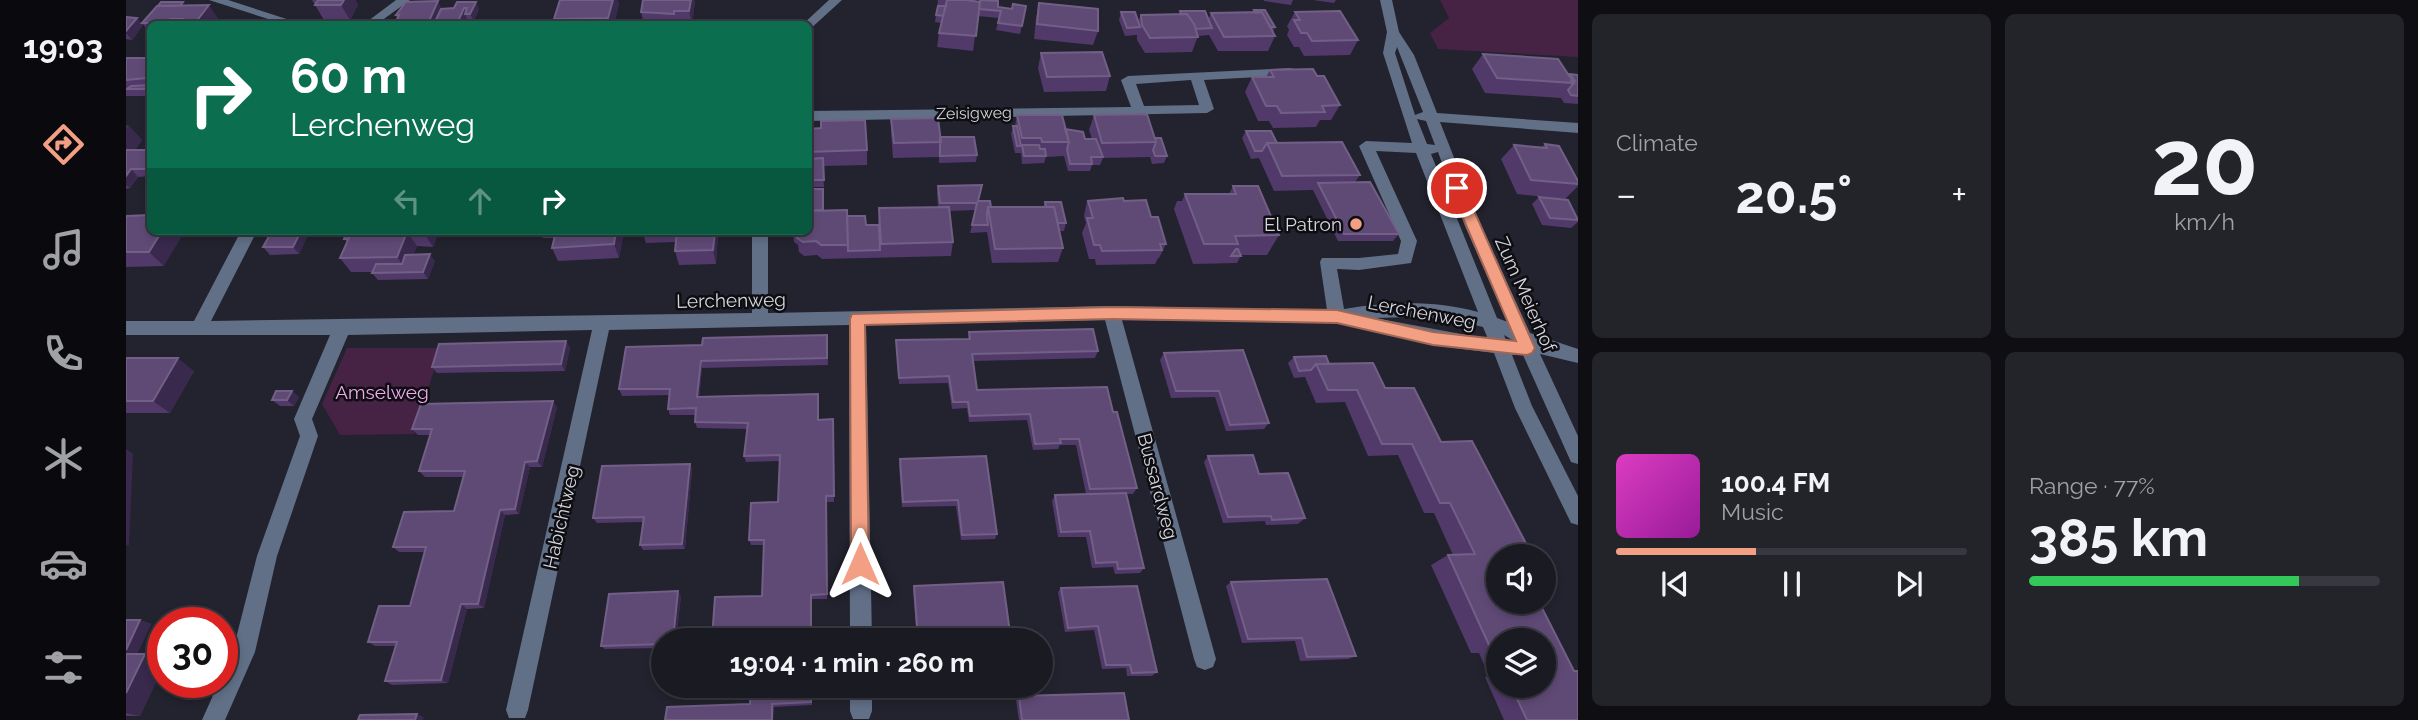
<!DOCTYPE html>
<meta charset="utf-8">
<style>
body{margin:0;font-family:Raleway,sans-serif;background:#23232a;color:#f1f3f6;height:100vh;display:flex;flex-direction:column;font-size:26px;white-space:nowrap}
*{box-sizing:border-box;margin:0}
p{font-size:23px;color:#9fa1a5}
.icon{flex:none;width:38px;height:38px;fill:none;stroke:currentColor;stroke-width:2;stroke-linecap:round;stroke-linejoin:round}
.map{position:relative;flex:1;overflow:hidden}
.sheet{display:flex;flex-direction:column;gap:14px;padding:14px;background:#0e0e13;width:840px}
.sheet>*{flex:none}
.top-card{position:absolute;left:21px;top:21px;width:665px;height:214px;border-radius:10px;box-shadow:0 4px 10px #0003,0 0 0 2px #383840;background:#0b6e4f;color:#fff;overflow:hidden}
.buttons{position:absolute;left:1360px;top:544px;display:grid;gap:14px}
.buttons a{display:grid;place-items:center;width:70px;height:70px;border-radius:50%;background:#1a1a22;box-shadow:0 4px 10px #0003,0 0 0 2px #383840;font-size:35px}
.speed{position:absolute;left:21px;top:607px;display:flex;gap:14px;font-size:35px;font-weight:700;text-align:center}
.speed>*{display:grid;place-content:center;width:91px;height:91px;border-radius:50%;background:#1a1a22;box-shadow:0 4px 10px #0003,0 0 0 2px #383840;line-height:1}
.speed .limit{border:10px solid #d22;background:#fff;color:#111}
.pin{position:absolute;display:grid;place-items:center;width:60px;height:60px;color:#fff;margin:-30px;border:4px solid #fff;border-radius:50%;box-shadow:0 2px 7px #0007}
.me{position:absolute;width:77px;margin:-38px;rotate:0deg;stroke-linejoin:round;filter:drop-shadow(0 0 5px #0008)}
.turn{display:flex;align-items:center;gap:24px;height:147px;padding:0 28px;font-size:32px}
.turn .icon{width:91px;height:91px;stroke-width:2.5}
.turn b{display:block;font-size:49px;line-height:60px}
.lanes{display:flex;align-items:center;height:66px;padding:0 28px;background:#0003;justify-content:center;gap:35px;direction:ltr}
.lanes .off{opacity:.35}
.big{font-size:52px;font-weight:700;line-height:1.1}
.sheet .card{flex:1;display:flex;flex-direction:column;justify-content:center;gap:10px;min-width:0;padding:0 24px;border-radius:10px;background:#23232a}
.sheet .dial{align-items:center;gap:0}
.dial b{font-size:91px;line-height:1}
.song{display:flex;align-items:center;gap:21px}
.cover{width:84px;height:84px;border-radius:10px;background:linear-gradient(135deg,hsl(310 70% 55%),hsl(300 70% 35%))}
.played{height:7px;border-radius:4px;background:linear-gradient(90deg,#f39f84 40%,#383840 40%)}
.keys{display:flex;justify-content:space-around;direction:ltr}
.heat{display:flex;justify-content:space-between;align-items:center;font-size:38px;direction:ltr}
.charge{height:10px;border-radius:5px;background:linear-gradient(90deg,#34c759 77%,#383840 0)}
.sheet .tiles{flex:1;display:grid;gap:14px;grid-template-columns:repeat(2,1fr)}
.trip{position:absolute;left:525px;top:628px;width:402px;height:70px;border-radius:35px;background:#1a1a22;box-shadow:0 4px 10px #0003,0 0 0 2px #383840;font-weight:700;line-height:70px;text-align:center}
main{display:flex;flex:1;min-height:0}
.dock{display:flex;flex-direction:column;width:126px;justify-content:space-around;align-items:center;background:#0a0a0e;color:#9fa1a5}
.dock .icon{width:49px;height:49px}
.dock .selected{color:#f39f84}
.dock b{font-size:32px;color:#f1f3f6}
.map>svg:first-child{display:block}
</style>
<main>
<nav class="dock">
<b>19:03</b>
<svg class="icon selected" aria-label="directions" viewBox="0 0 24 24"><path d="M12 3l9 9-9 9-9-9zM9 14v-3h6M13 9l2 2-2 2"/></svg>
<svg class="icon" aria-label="music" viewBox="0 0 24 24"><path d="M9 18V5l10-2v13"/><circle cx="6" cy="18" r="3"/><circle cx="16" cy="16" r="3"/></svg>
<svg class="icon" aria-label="phone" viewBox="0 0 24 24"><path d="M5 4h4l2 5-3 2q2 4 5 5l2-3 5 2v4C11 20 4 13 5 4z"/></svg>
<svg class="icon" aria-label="climate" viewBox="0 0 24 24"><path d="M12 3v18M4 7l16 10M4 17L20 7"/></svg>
<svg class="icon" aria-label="car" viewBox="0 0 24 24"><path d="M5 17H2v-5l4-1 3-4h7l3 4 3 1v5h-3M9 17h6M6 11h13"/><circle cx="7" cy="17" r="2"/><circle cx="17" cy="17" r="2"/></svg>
<svg class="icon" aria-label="filters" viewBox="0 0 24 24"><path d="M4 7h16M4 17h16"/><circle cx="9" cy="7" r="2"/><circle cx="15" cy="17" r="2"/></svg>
</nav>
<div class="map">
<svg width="1452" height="720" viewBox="0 0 1452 720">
<rect width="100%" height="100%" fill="#22232e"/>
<path fill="#462245" d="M1314,0H1452V57L1312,49L1304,33L1323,18Z
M221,348H315L288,434L214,435L196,404Z"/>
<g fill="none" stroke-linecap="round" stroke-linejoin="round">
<path fill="#617087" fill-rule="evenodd" d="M83,0H102L176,24H158Z
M270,0H284L251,24H238Z
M703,0H716L682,31V24H677Z
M1254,0H1266L1273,32L1288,55L1311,113L1452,123V133L1314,122L1355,226L1404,333L1452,349V363L1414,354L1452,436V464L1445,462L1397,355H1386L1406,406L1452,496V525L1445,523L1389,408L1368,353L1314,346L1214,323L996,320L1090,659L1087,667L1079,670L1071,667L1068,659L979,320L740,325L746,640H724L723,325L483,330L402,710L399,718H383L380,710L466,330L222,335L186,419L192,436L151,556L129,652L99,720H76L93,682H96V674L107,650L131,556L174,436L168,419L204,335H0V321H68L115,231H131L85,321L626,313V231H642V313L986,306L1201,310L1194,262L1196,258H1233L1272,254L1275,241L1233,146L1240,141L1286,143L1257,53L1261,32ZM1271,47L1297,112L1289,115L1269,53ZM1291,119L1300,121L1309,145L1301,144ZM1250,151L1290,153L1352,312C1308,300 1262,302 1218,309L1211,269L1233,270L1285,263L1291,241ZM1312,152L1339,226L1382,322L1371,318L1305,154ZM1287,317L1324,319L1357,327L1362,339L1249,318ZM1378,335L1388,341L1380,340Z
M1164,68L1169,69V75L1078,80L1088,109L1081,113L682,121V111L1005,107L995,80L1002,76ZM1065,80L1073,105L1018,106L1010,84Z
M724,686H746V711L743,719H727L724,711Z"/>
</g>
<path fill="#51396a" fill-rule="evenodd" d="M186,0H229L232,5L224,20H198Z
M812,0H841L886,9L900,6L894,34L870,30L873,18L852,16L847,51L811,47L813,33L815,23L809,22Z
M1138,0H1167L1165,5L1138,1Z
M1187,0H1210L1208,3Z
M569,1L566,24H518L515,12Z
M331,2L353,9L348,21H342L340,17L337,24H256L270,22L271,19L270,15L315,9L328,8Z
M913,3L972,31L967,45L908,39L910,18Z
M493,4L488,24H430L428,19Z
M60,5L93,20L90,24H24V33L16,23Z
M1128,10L1149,27L1147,32L1149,36L1142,51H1092L1083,35L1072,36L1066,52L1019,53L1011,40V35L999,36L993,20L995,12L1012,21L1015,15L1053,14L1054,11L1082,20L1085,13H1127Z
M1169,12L1232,40L1224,55L1178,56L1173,47H1168L1161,35L1163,30L1161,26Z
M0,17L11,18L17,25L6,40L0,39Z
M915,53L984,76L980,91L918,92L912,68Z
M1357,54L1443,76L1444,74L1452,75V104L1438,103L1435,98L1359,93L1346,69Z
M0,58H24V96H0Z
M1144,70L1191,76L1214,105L1205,120H1194L1190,127L1147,128L1143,121H1132L1119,92L1126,77H1140Z
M891,115L939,129L959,139H966L963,130L968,115L1029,138L1041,156L1038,163L1026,164L1024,157L977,158L974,165H966L964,171H942L938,156L920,157L918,163L896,164L895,153H889L885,134L887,126H889Z
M765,119L814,137L851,155L850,162L813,163V157L767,158L765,133Z
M2,125L16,140L9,150H24V176L12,177L4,188L0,189V126Z
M682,129L741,150V165L697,166L698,187H682Z
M1120,131L1234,175L1229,182L1273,234L1267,241H1212L1187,190L1148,191L1133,158L1125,159L1116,138Z
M1419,144L1452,181V186L1439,199L1391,194L1375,159L1388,145L1416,147Z
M812,186L852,201L865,207H917L919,202L940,223L938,231H933L937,248L932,262L866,263L861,232L844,233L850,210L823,211L827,242L825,256L696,259L691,255L678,256L673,252L672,245L668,242L667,231H682L697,210L721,216L740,225H752L753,208L812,207L811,194Z
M1107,186L1153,235L1141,255H1115L1111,263L1067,264L1048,209L1051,201H1056L1059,194H1103Z
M1413,197L1452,219V222L1445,228L1416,225L1406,204Z
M961,201H998L1025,217L1040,244L1033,258H1032L1029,264L970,265L969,259H963L956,233L960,223L958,216Z
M0,216L38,266L0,267Z
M146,231H190L188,235H182L173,254L144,255L137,247Z
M221,231H313L307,247L291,246L287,255L309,261L302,279L252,280L246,273L247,272H225L214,258L221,242L218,239Z
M413,231H498L493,258L432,261L426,248L428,238H417Z
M516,231H592L590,264L553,265L549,251L550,242L520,243Z
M843,332L972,351L969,358L847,361L851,390L987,412L1011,488L1007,494H1000L1018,568L1014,573L989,574L987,567L966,568L960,537H932L926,501L929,495L960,494L950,445H934L932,449L907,450L901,420L843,422L841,408L826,409L822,383L773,384L770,347V340L842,339Z
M701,335L702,365L576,368L573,397L692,420L707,419L708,502H701V599H686V640H588L586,638L636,596L638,545H625L623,540L652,502L654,461L620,462L618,456L621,429L571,428L569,422V415H544L542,409L544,395L496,396L493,389L576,345Z
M440,341L444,348L439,371L311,373L306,367Z
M1038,353L1143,423L1138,429L1100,431L1089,397L1045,398L1034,360Z
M1168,357L1203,364L1259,388L1315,442L1405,553L1398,556H1372L1452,720H1378L1359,677L1363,676L1353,653H1345L1305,565L1322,555H1327L1308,513H1298L1272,455L1242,456L1219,402L1190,403L1179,377L1168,378L1162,363ZM1372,640L1418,686H1372Z
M0,358L68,371L44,413H0Z
M166,391L173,397L168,406H154L146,400Z
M431,407L416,467H404L393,514L379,515L358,608L341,609L322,683L266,685L259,681L270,646H249L242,642L284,606L299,552H273L267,547L328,511L337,477H299L293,471L305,435H292L286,429Z
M860,456L871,534L869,539L835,540L830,506L776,507L773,465L774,459Z
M1082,456L1133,474L1179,518L1172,524L1140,525L1139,521L1097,523L1078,462Z
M564,464L566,470L559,549L517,550L514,545L517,522L471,523L467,518Z
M1105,582L1230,656L1222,659L1174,661L1169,641L1116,643L1100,586Z
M788,586L885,640H791L787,590Z
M935,588L1031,672L1026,676H1001L1000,668L976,669L968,630L939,632L932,592Z
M555,596L550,640H537V648L479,649L475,646Z
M0,620H14L25,624L11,654L37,660V667L14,716H0Z
M686,686V705L648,707L647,720H539L624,704Z
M893,696L1003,720H893L890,700Z"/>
<path fill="#38294d" d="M218,0H229L232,5L224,20L215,5Z
M487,0H492L493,4L488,24H484L482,18Z
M565,0H569V1L566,24L563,11Z
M312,1L319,16L315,24H304L303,21Z
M350,2L353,9L348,21L344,14Z
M83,5L93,20L90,24H71L69,23Z
M338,8L340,17L337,24H331Z
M11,18L17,25L6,40L0,33V31Z
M44,19L49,24H42L41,23Z
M24,72V83L20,78Z
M2,125L16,140L0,163V129Z
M5,169L12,177L4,188L0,185V176Z
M36,231H59L38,266L23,252Z
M175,231H179L182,235L173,254L167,247Z
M299,231H313L307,247L298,233Z
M490,231H498L493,258L488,244Z
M589,231H592V233L590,264L587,250Z
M281,232L291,246L281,271L271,257Z
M304,254L309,261L302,279L297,272Z
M440,341L444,348L439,371L435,364Z
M52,358L68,371L44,413L27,401Z
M575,361L576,368L573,403L571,397Z
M166,391L173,397L168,406L161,400Z
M427,401L431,407L416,467L411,461Z
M0,449L7,454L3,545L0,546Z
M399,462L404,467L393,514L389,509Z
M564,464L566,470L559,549L556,544Z
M374,510L379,515L358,608L352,604Z
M552,591L555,596L550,640H547Z
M335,604L341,609L322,683L315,680Z
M14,620L25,624L8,661L0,659V650Z
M19,654L37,660V667L14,716L0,713V693Z
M291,714L298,717L297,720H289Z"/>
<path fill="#5f4a76" stroke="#725f86" stroke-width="2" d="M192,0H218L215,5H189Z
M434,0H487L482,18L428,19Z
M517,0H565L563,11H548V14L515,12Z
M821,0H841L854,2L850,36L813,33Z
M854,0L872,1V7L886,9L887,4L900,6L896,26L872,23L875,11L853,9Z
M312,1L303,21L270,22L273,15H270L280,2Z
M35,2H57L54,6H32Z
M331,2H350L344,14H339L341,8H338L331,24H308L315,9L328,8Z
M913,3L972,9V31L911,24Z
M83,5L69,23H52L56,19H44L41,23H16L31,6Z
M812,6H820L817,16L810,15Z
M1128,10H1139L1149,27H1144L1136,12L1130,13Z
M1054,11H1079L1086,28L1070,29L1068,24L1061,14H1055Z
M1214,11L1232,40L1186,41L1181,33H1175L1168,20H1174L1169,12Z
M995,12H1009L1014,27L1001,28Z
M1136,12L1149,36L1098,37L1085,13Z
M1061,14L1068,24L1072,37L1024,38L1016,25L1015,15Z
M0,17L11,18L0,31Z
M257,22H270L271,24H256Z
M976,52L984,76L921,77L915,53Z
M1357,54L1432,59L1448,83L1371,78Z
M0,58H24V72L20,78L0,80Z
M1187,69L1191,76H1198L1214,105L1196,106L1199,112L1155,113L1151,106H1140L1126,77H1148L1144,70Z
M1444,74L1452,75V96L1445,95L1442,90L1448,83L1446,81H1449Z
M24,85V89H1L5,86Z
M1021,114L1030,142L976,143L968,115Z
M891,115H936L943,142H916L915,138H896Z
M812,118L815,142L768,143L765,119Z
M739,120L741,150L682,152V129L695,128V121Z
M887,126H891L895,146H891Z
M939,129L957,132L959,139H970L977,157H965L966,164H944L941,149L943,142Z
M1120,131H1145L1151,143H1141L1136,151H1129Z
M814,137H848L851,155L814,156Z
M1029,138H1035L1041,156H1029L1027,150L1030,142Z
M1216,142L1234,175L1156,176L1141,143Z
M1419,144L1433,146L1452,181V184L1405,180L1388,145L1421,148Z
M896,145H913L914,149H919L920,156H898Z
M0,150H24V169H5L0,176Z
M697,158L698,180H682V159Z
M1244,182L1273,234H1218L1192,183Z
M856,185L852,201H864L865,207H862L861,214L862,225H846L851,203H814L812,186Z
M1107,186H1132L1153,235L1109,236L1112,244H1078L1059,194H1110Z
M682,189H697V210L683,211Z
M1413,197L1442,200L1452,220L1424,218Z
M997,198L998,201L1020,200L1025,217H1032L1040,244H1034L1036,250L976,251L974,245H968L961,218H967L962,201Z
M919,202H935L940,223H932L928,207H920Z
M823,207L827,242L755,244L753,208Z
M862,207H928L937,248L869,249Z
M721,210L722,245H695L690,241L677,242L671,238V231H682V211Z
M24,215V231H36L23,252H0V216Z
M721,216H739L740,225H753L754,250L722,251Z
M146,231H175L167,247H137Z
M221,231H226L222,239H218Z
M226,231H299L298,233L281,232L271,257L214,258Z
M430,231H490L488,244L426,248Z
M551,231H589L587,250L549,251Z
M1110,249H1112L1115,256H1105Z
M304,254L297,272L246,273L250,264H276L279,255Z
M967,329L972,351L846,354L851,390L981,387L987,412H991L1011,488L964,489L953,439H934L935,443L909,444L904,414L844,416L842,402H827L823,376L773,378L770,340L844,339L843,332Z
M701,335V358L575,361L571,397L692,394V420L707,419L708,496H700L701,594L685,595V640H627V637L586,638L589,597L636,596L638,540H623L625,503L652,502L654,455L618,456L622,423L569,422L570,408L542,409L544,389H493L500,347L576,345L577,338Z
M440,341L435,364L306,367L313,344Z
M1117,350L1143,423L1104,425L1093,391H1050L1038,353Z
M1200,356L1203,364H1190L1185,370L1173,371L1168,357Z
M0,358H52L27,401H0Z
M1247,363L1259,388H1288L1315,442L1346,441L1405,553L1388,554L1390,556H1372V602H1413L1448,671H1452V720H1401L1385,686H1418V640H1372V645H1363L1322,555L1349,554L1324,503H1314L1286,444H1256L1231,390H1202L1190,364Z
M150,391H166L161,400H146Z
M427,401L411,461L399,462L389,509L374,510L352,604H335L315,680L259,681L271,642H242L253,606H284L300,547H267L278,512L328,511L339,471H293L306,429H286L295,404Z
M1127,455L1133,474L1162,473L1179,518L1146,520L1145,516L1102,517L1082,456Z
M860,456L871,534L836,535L832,500L777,502L774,459Z
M564,464L556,544L514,545L518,517L467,518L476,466Z
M1000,493L1018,568L992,569L991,562L970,563L964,531L935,532L929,495Z
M1201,579L1230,656L1181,657L1176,638L1122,639L1105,582Z
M877,582L885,640H792L788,586Z
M1011,586L1031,672L1006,673L1004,665H980L972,626L942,628L935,588Z
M552,591L547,640H537V644L475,646L483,594Z
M0,620H14L0,650Z
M0,654H19L0,693Z
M625,686H685V702L646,704V720H539L541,707L624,704Z
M998,693L1003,720H896L893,696Z
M291,714L289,720H232L234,715Z"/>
<path fill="#f39f84" stroke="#9e6756" stroke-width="2" d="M1331,183L1338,188L1409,348L1406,353L1401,355L1307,345L1211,323L986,319L739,325L743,564L741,570L734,573L728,570L725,564L724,319L726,314L986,307L1211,310L1307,332L1390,341L1324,188Z"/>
<circle fill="#f39f84" stroke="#0d0d12" stroke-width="2.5" cx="1230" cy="224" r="7"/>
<g text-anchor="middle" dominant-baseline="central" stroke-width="5" stroke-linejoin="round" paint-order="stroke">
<g font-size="16" fill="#d5d5dc" stroke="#0d0d12">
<text transform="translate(848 113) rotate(-1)">Zeisigweg</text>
</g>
<g font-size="19" fill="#d5d5dc" stroke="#0d0d12" text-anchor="end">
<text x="1216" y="224">El Patron</text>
</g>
<g font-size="19" fill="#d5d5dc" stroke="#0d0d12">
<text transform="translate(1400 294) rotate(66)">Zum Meierhof</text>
<text transform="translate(605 300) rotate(-1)">Lerchenweg</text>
<text transform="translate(1296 312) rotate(11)">Lerchenweg</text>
<text transform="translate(1032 486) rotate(75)">Bussardweg</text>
<text transform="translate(435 517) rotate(-77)">Habichtweg</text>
</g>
<g font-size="19" fill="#f2aaee" stroke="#0d0d12">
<text x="256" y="392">Amselweg</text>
</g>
</g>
</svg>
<div class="buttons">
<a><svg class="icon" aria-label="sound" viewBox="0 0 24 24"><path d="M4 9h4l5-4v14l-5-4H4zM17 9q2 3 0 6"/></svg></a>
<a><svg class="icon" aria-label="layers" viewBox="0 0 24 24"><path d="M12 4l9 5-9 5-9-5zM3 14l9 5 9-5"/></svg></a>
</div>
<div class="speed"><div class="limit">30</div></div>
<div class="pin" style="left:1331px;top:188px;background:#d93025"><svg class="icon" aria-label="arrive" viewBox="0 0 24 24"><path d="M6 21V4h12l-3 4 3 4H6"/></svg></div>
<svg class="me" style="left:734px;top:564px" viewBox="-20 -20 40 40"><path d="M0-17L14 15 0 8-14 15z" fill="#f39f84" stroke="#fff" stroke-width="4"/></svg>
<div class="trip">19:04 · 1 min · 260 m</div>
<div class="top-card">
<div class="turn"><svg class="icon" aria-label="right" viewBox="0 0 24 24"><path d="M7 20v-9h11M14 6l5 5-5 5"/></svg><div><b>60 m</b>Lerchenweg</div></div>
<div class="lanes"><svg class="icon off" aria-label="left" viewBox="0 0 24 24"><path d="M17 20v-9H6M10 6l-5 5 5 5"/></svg><svg class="icon off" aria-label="ahead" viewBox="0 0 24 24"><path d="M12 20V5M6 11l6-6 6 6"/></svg><svg class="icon" aria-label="right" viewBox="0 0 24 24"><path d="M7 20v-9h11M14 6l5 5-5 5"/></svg></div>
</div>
</div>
<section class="sheet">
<div class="tiles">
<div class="card"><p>Climate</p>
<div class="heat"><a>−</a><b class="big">20.5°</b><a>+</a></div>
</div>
<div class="card dial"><b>20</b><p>km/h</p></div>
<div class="card">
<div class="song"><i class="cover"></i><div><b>100.4 FM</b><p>Music</p></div></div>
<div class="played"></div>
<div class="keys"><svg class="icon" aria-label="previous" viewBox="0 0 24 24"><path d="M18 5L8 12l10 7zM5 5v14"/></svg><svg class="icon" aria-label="pause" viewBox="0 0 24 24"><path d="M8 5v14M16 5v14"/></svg><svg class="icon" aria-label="next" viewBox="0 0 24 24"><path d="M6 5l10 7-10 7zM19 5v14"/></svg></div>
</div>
<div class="card"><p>Range · 77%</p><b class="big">385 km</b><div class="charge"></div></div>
</div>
</section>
</main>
